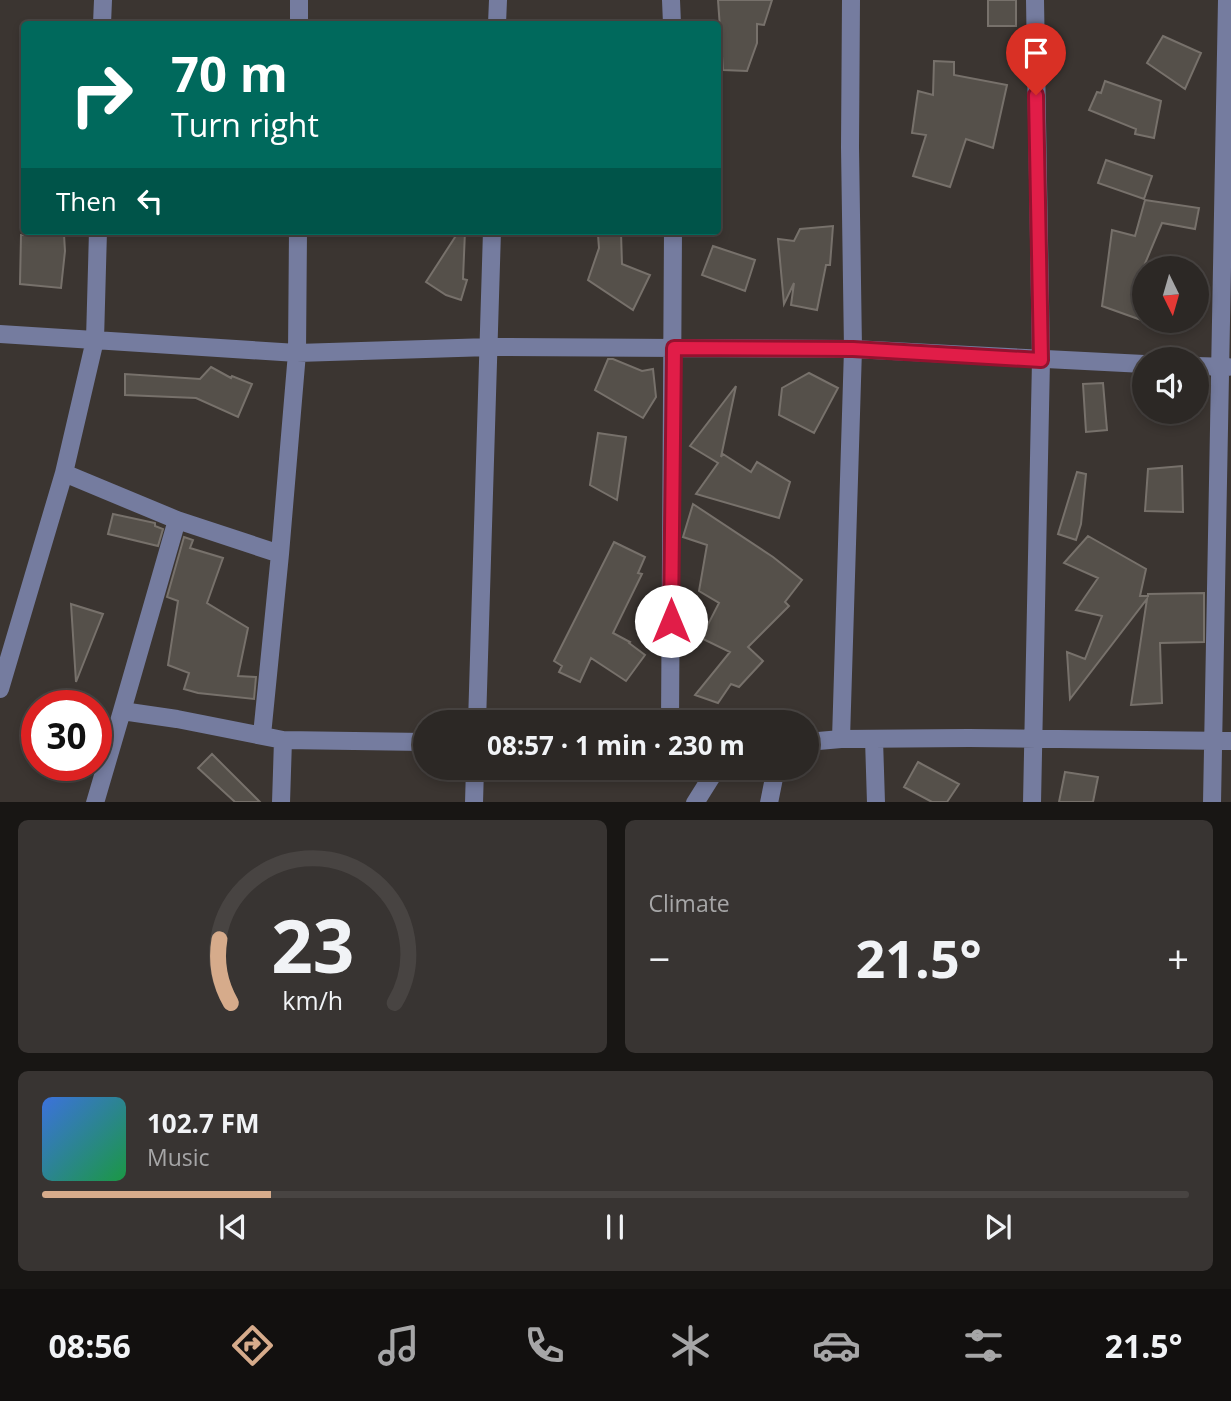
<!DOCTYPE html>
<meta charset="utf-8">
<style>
body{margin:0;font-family:"Open Sans",sans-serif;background:#383432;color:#f1f3f6;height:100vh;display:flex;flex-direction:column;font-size:26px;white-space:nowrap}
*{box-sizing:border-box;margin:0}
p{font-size:23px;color:#a6a6a7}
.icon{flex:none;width:38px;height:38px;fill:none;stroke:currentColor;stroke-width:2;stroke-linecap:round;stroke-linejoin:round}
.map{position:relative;height:802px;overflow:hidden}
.side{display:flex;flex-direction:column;gap:18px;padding:18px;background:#181614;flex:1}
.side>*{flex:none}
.guide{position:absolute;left:21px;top:21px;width:700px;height:214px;border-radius:7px;box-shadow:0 4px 10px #0003,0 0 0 2px #484442;background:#00695c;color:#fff;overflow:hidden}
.needle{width:46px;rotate:175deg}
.tools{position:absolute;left:1132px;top:256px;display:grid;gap:14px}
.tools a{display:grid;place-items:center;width:77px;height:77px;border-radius:50%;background:#2c2825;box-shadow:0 4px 10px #0003,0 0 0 2px #484442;font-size:35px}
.speed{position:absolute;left:21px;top:690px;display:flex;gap:14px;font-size:35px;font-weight:700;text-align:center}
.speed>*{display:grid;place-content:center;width:91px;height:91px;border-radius:50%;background:#2c2825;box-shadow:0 4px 10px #0003,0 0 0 2px #484442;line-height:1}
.speed .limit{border:10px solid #d22;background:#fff;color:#111}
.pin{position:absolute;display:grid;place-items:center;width:60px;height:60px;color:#fff;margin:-72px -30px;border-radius:50% 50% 50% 0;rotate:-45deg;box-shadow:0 0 7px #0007}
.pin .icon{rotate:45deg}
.me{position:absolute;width:77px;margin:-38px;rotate:0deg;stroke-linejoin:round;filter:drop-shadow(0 0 5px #0008)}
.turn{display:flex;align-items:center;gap:24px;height:147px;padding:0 35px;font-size:32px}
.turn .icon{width:91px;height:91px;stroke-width:2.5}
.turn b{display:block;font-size:49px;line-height:60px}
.then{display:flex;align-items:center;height:66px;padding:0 35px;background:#0003;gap:14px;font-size:26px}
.big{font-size:52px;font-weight:700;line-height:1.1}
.side .card{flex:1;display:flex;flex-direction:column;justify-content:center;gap:10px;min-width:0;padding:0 24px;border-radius:10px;background:#383432}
.side .dial{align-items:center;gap:0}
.dial svg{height:182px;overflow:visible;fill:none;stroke:#484442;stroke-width:7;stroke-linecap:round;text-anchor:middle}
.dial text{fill:#f1f3f6;stroke:none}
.song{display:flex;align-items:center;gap:21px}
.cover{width:84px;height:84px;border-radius:10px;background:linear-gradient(135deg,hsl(220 70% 55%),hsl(140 70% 35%))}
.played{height:7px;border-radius:4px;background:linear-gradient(90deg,#d6ab8b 20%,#484442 20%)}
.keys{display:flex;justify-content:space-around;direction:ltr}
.heat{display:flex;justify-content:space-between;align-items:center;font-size:38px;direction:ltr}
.side .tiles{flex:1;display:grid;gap:18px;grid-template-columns:1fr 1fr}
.card:last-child{grid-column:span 2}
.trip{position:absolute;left:413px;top:710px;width:406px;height:70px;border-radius:35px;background:#2c2825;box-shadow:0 4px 10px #0003,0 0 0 2px #484442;font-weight:700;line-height:70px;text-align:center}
.tab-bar{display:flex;height:112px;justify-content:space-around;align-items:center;background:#12100f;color:#a6a6a7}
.tab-bar .icon{width:49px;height:49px}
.tab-bar .selected{color:#d6ab8b}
.tab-bar b{font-size:32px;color:#f1f3f6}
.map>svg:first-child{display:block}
</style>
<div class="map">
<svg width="1231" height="803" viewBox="0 0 1231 803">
<rect width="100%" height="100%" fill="#3b3531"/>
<path fill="#55504a" stroke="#77716b" stroke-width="2" d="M718,0H772L764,25L757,24V43L747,71L723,70Z
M988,0H1016V26H988Z
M1163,36L1201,53L1185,89L1147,63Z
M934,61L954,62V75L1007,85L993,148L966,139L950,187L913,176L926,135L912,133L918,91L933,95Z
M1105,81L1161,101L1154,138L1135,134L1136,129L1089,110L1097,92L1101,93Z
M1106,160L1152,176L1144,199L1098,183Z
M1145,200L1199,208L1195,229L1162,223L1144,266V321L1102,306L1112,230L1135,236Z
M833,226L830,265H826L817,310L791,305L794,283L784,304L778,239L794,241L800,229Z
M459,231H465L463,279L467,280L461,300L446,295L426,282Z
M621,233L622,264L650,275L633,310L588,280L599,248L598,235Z
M21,235H64L65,251L61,288L20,284Z
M713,246L755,260L745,291L702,275Z
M608,359H613L642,371L653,369L656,397L643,418L595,390Z
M211,367L231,378L232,376L252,384L238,417L196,398L125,395V374L200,379Z
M809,373L838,388L814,433L779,415L782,388Z
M1103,383L1107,430L1086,432L1083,384Z
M736,386L721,457L723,454L751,472L757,462L790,482L779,518L696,494L718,463L690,446Z
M598,433L626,437L617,500L590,485Z
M1182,466L1183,512L1145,511L1148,469Z
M1077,472L1086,474L1081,524L1076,540L1058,534Z
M693,504L773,557L802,580L785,602L789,606L748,647L763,661L739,687L731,684L718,703L695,695L730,652L701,638L719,603L699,591L707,545L683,537Z
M113,514L155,523V526L163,529L158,546L108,534Z
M1088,536L1146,569L1140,596H1148V594L1204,593V642L1160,643L1162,703L1131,705L1147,599L1070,699L1067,652L1085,659L1102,616L1076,610L1098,578L1064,563Z
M184,537L193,540L190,548L223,558L207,603L248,628L238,676L256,677L254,699L198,693L184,689L189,673L168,665L178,601L167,597Z
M614,542L645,557L638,573L642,574L613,633L630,642L629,643L645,655L626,681L591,658L580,682L559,672L562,666L554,661Z
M71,604L103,614L76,682Z
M212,754L260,802H235L198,768Z
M918,762L959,784L947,802H932L904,787Z
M1065,772L1098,777L1093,802H1059Z"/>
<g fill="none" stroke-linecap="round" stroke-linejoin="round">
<path stroke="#757c9f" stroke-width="18" d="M671,0L672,24
M102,24L103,0
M299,24V0
M497,24L498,0
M0,334L297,353L298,231
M1197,366L1228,367
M64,473L177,520L280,554
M0,689L64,473L95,340L98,231
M122,711L177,520
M477,723L492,231
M670,723L673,231
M262,735L280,554L297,353L490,347L853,349L1144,364
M841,739L853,349L850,147L851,0
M874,739L876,803
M807,742L841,739L969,738L1231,741
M95,803L122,711L177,719L283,740
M281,803L283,740L425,742
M474,803L475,768
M695,803L717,768
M769,803L776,768
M1032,803L1041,360L1035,0
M1212,803L1227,0"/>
</g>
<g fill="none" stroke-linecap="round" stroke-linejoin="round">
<g stroke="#92132f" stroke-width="18">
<path id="route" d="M671,621L674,348L853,349L1041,360L1036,95"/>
</g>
<use href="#route" stroke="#e11d48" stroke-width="12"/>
</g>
</svg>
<div class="tools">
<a><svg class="needle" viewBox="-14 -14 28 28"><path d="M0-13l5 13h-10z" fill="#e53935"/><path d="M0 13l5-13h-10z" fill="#a6a6a7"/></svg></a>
<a><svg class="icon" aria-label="sound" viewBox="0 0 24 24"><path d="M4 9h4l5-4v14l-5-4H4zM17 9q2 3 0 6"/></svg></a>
</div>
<div class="speed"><div class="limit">30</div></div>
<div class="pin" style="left:1036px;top:95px;background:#d93025"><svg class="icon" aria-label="arrive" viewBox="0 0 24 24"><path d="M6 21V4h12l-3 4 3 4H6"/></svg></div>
<svg class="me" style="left:671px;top:621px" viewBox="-20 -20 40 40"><circle r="19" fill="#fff"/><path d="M0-13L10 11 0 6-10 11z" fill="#e11d48"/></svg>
<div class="trip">08:57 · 1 min · 230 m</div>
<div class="guide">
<div class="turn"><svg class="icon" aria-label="right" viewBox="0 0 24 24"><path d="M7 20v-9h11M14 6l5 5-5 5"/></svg><div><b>70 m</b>Turn right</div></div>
<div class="then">Then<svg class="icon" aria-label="left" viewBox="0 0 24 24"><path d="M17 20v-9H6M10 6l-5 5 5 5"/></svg></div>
</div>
</div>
<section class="side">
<div class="tiles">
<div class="card dial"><svg viewBox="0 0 100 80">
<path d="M14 69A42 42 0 1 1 86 69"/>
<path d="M14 69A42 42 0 0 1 9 41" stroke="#d6ab8b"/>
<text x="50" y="56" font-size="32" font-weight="700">23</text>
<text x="50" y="72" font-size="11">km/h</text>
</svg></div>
<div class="card"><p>Climate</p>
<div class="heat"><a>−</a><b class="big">21.5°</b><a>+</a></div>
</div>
<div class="card">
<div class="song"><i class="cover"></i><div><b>102.7 FM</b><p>Music</p></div></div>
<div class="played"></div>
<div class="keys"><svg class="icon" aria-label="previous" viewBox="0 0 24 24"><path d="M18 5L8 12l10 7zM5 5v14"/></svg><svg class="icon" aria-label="pause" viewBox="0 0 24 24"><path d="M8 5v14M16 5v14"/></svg><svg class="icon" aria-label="next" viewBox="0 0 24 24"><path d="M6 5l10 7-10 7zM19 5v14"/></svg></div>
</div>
</div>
</section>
<nav class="tab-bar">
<b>08:56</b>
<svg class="icon selected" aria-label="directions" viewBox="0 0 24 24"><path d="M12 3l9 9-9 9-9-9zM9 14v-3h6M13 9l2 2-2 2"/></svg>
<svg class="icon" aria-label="music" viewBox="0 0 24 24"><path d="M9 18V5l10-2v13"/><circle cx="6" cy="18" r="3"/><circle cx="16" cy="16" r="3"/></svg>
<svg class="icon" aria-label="phone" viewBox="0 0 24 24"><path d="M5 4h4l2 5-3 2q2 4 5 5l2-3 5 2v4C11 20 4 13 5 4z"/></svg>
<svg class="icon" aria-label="climate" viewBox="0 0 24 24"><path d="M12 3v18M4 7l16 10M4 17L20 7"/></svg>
<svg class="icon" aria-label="car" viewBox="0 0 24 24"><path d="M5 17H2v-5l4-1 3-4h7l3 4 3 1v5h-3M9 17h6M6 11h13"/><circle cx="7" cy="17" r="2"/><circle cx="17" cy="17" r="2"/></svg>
<svg class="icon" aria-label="filters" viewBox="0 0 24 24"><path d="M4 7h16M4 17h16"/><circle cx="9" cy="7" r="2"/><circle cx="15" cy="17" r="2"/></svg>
<b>21.5°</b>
</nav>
